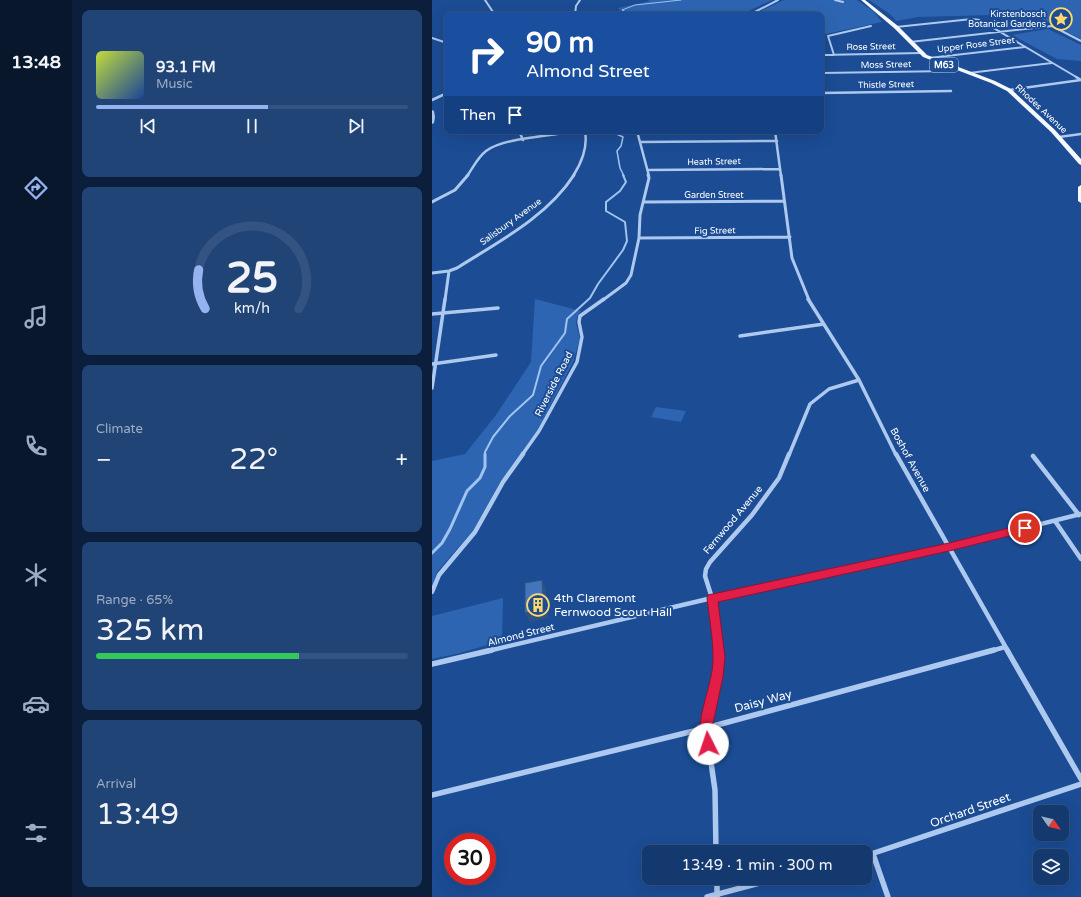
<!DOCTYPE html>
<meta charset="utf-8">
<style>
body{margin:0;font-family:"Varela Round",sans-serif;background:#214477;color:#f1f3f6;height:100vh;display:flex;flex-direction:column;font-size:15px;white-space:nowrap}
*{box-sizing:border-box;margin:0}
p{font-size:13px;color:#9dacc3}
.icon{flex:none;width:22px;height:22px;fill:none;stroke:currentColor;stroke-width:2;stroke-linecap:round;stroke-linejoin:round}
.map{position:relative;flex:1;overflow:hidden}
.side{display:flex;flex-direction:column;gap:10px;padding:10px;background:#0b1f3d;width:360px}
.side>*{flex:none}
.guide{position:absolute;left:12px;top:12px;width:380px;height:122px;border-radius:8px;box-shadow:0 4px 16px #0002,0 0 0 1px #335382;background:#1a4fa0;color:#fff;overflow:hidden}
.needle{width:26px;rotate:124deg}
.controls{position:absolute;left:601px;top:805px;display:grid;gap:8px}
.controls a{display:grid;place-items:center;width:36px;height:36px;border-radius:8px;background:#14396f;box-shadow:0 4px 16px #0002,0 0 0 1px #335382;font-size:20px}
.speed{position:absolute;left:12px;top:833px;display:flex;gap:8px;font-size:20px;font-weight:700;text-align:center}
.speed>*{display:grid;place-content:center;width:52px;height:52px;border-radius:50%;background:#14396f;box-shadow:0 4px 16px #0002,0 0 0 1px #335382;line-height:1}
.speed .limit{border:6px solid #d22;background:#fff;color:#111}
.pin{position:absolute;display:grid;place-items:center;width:34px;height:34px;color:#fff;margin:-17px;border:2px solid #fff;border-radius:50%;box-shadow:0 1px 4px #0007}
.me{position:absolute;width:44px;margin:-22px;rotate:356deg;stroke-linejoin:round;filter:drop-shadow(0 0 3px #0008)}
.turn{display:flex;align-items:center;gap:14px;height:84px;padding:0 16px;font-size:18px}
.turn .icon{width:52px;height:52px;stroke-width:2.5}
.turn b{display:block;font-size:28px;line-height:34px}
.then{display:flex;align-items:center;height:38px;padding:0 16px;background:#0003;gap:8px;font-size:15px}
.big{font-size:30px;font-weight:600;line-height:1.1}
.side .tile{flex:1;display:flex;flex-direction:column;justify-content:center;gap:6px;min-width:0;padding:0 14px;border-radius:8px;background:#214477}
.side .dial{align-items:center;gap:0}
.dial svg{height:104px;overflow:visible;fill:none;stroke:#335382;stroke-width:7;stroke-linecap:round;text-anchor:middle}
.dial text{fill:#f1f3f6;stroke:none}
.song{display:flex;align-items:center;gap:12px}
.cover{width:48px;height:48px;border-radius:6px;background:linear-gradient(135deg,hsl(70 70% 55%),hsl(220 70% 35%))}
.played{height:4px;border-radius:2px;background:linear-gradient(90deg,#95b2f1 55%,#335382 55%)}
.keys{display:flex;justify-content:space-around;direction:ltr}
.heat{display:flex;justify-content:space-between;align-items:center;font-size:22px;direction:ltr}
.charge{height:6px;border-radius:3px;background:linear-gradient(90deg,#34c759 65%,#335382 0)}
.trip{position:absolute;left:210px;top:845px;width:230px;height:40px;border-radius:8px;background:#14396f;box-shadow:0 4px 16px #0002,0 0 0 1px #335382;font-weight:600;line-height:40px;text-align:center}
main{display:flex;flex:1;min-height:0}
.dock{display:flex;flex-direction:column;width:72px;justify-content:space-around;align-items:center;background:#08172c;color:#9dacc3}
.dock .icon{width:28px;height:28px}
.dock .current{color:#95b2f1}
.dock b{font-size:18px;color:#f1f3f6}
.map>svg:first-child{display:block}
</style>
<main>
<nav class="dock">
<b>13:48</b>
<svg class="icon current" aria-label="directions" viewBox="0 0 24 24"><path d="M12 3l9 9-9 9-9-9zM9 14v-3h6M13 9l2 2-2 2"/></svg>
<svg class="icon" aria-label="music" viewBox="0 0 24 24"><path d="M9 18V5l10-2v13"/><circle cx="6" cy="18" r="3"/><circle cx="16" cy="16" r="3"/></svg>
<svg class="icon" aria-label="phone" viewBox="0 0 24 24"><path d="M5 4h4l2 5-3 2q2 4 5 5l2-3 5 2v4C11 20 4 13 5 4z"/></svg>
<svg class="icon" aria-label="climate" viewBox="0 0 24 24"><path d="M12 3v18M4 7l16 10M4 17L20 7"/></svg>
<svg class="icon" aria-label="car" viewBox="0 0 24 24"><path d="M5 17H2v-5l4-1 3-4h7l3 4 3 1v5h-3M9 17h6M6 11h13"/><circle cx="7" cy="17" r="2"/><circle cx="17" cy="17" r="2"/></svg>
<svg class="icon" aria-label="filters" viewBox="0 0 24 24"><path d="M4 7h16M4 17h16"/><circle cx="9" cy="7" r="2"/><circle cx="15" cy="17" r="2"/></svg>
</nav>
<section class="side">
<div class="tile">
<div class="song"><i class="cover"></i><div><b>93.1 FM</b><p>Music</p></div></div>
<div class="played"></div>
<div class="keys"><svg class="icon" aria-label="previous" viewBox="0 0 24 24"><path d="M18 5L8 12l10 7zM5 5v14"/></svg><svg class="icon" aria-label="pause" viewBox="0 0 24 24"><path d="M8 5v14M16 5v14"/></svg><svg class="icon" aria-label="next" viewBox="0 0 24 24"><path d="M6 5l10 7-10 7zM19 5v14"/></svg></div>
</div>
<div class="tile dial"><svg viewBox="0 0 100 80">
<path d="M14 69A42 42 0 1 1 86 69"/>
<path d="M14 69A42 42 0 0 1 9 39" stroke="#95b2f1"/>
<text x="50" y="56" font-size="32" font-weight="700">25</text>
<text x="50" y="72" font-size="11">km/h</text>
</svg></div>
<div class="tile"><p>Climate</p>
<div class="heat"><a>−</a><b class="big">22°</b><a>+</a></div>
</div>
<div class="tile"><p>Range · 65%</p><b class="big">325 km</b><div class="charge"></div></div>
<div class="tile"><p>Arrival</p><b class="big">13:49</b></div>
</section>
<div class="map">
<svg width="649" height="897" viewBox="0 0 649 897">
<rect width="100%" height="100%" fill="#1b4c94"/>
<path fill="#2e65b2" d="M218,0H340L308,15H195L191,13L186,8L214,2Z
M352,0H425L441,11L450,22L389,35V15H320Z
M437,0H649V39L600,14L486,17L464,21L458,14Z
M616,29L649,45V61L625,59L580,35Z
M103,299L149,311L145,317L144,323L148,339L141,362L105,431L68,482L42,529L5,572L0,586V461L33,454L64,415L99,362Z
M224,407L254,411L249,422L219,417Z
M71,598L70,641L24,654L0,659V616Z"/>
<g fill="none" stroke-linecap="round" stroke-linejoin="round">
<path stroke="#a0c3f1" stroke-width="1" d="M200,15L190,10L203,5L249,0"/>
<path stroke="#a0c3f1" stroke-width="1.5" d="M178,131L191,137L189,146L185,151L188,168L192,176"/>
<path stroke="#a0c3f1" stroke-width="2" d="M53,455V452L61,437L78,416L101,395L109,366L133,333L135,319L158,298L166,284L191,250L195,241L193,222L174,211V202L188,191L194,182L191,175"/>
<path stroke="#a0c3f1" stroke-width="3" d="M0,553L10,543L18,529L35,491L48,478L53,467V454"/>
<path stroke="#adc9ef" stroke-width="2" d="M53,0L63,15
M403,0L411,2
M143,15L144,6L148,0
M317,15L346,0
M592,22L603,28
M464,27L540,19L548,20L646,78
M0,38L15,43
M478,42L620,26L649,41
M389,55L489,53
M402,55L396,36L439,26
M497,58L593,47
M389,73L518,71
M537,73L620,63"/>
<path stroke="#adc9ef" stroke-width="2.5" d="M644,77L649,80
M577,90L649,80
M389,93L519,91
M0,100L13,94L15,85
M87,131L91,140
M205,131L217,176
M343,131L349,176
M627,137L649,134
M208,142L345,141
M216,170L348,169
M35,176C41,168 45,158 54,151C73,137 117,137 141,131
M141,176C149,164 156,147 153,132L151,131"/>
<path stroke="#adc9ef" stroke-width="3" d="M349,175L360,258L377,300
M0,202L23,190L36,175
M212,202L352,201
M207,238L358,237
M0,273L17,271L25,268C66,242 115,217 142,175
M13,300L17,271
M171,300L194,283L199,275L207,238L208,215L217,178L216,175"/>
<path stroke="#adc9ef" stroke-width="3.5" d="M376,299L427,380L464,455
M0,314L66,308
M308,336L392,324
M0,364L64,355
M0,388L13,299
M90,455L107,431L145,362L150,337L147,322L148,316L172,299
M357,455L378,404L397,389L427,380"/>
<path stroke="#adc9ef" stroke-width="4.5" d="M464,454L576,651
M601,456L647,515
M623,521L649,559
M0,592L7,575L43,532L71,482L91,454
M56,651L280,598L517,547L649,514
M286,651L280,598L273,576L274,569L278,562L320,515L347,478L357,454
M559,651L573,647"/>
<path stroke="#adc9ef" stroke-width="5.5" d="M575,650L649,779
M0,664L60,650
M0,795L274,728L562,650
M284,852L283,790L274,728L285,677L286,650
M441,854L456,897
M433,856L649,784
M285,878V897
M275,897L347,878"/>
<path fill="#adc9ef" fill-rule="evenodd" d="M0,110L2,111L3,117L2,123L0,124Z"/>
<path fill="#f5f8ff" fill-rule="evenodd" d="M429,0H433L466,26L495,55L563,81L579,89L623,130L649,159V165L647,164L619,132L575,91L559,83L491,57L462,28Z
M649,185V203L646,201V187Z"/>
</g>
<path fill="#305283" d="M110,580L114,589L116,618L98,622L93,613Z"/>
<path fill="#4475bb" stroke="#305283" d="M110,580L112,609L93,613V583Z"/>
<path fill="#e11d48" stroke="#92132f" d="M593,524L596,525L598,528L596,531L593,532L517,551L286,602L293,657L291,677L280,728L282,744L280,748L276,750L271,748C260,721 282,686 281,657C281,637 277,617 275,598L276,595L517,543Z"/>
<defs>
<g id="sight-ring" transform="scale(1.15)"><circle r="9.5" fill="#1b4c94" stroke="#ffd96b" stroke-width="1.5"/><path d="M0-6L1.8-2.2L6-1.7L2.9 1.2L3.7 5.4L0 3.3L-3.7 5.4L-2.9 1.2L-6-1.7L-1.8-2.2Z" fill="#ffd96b"/></g>
<g id="building-ring" transform="scale(1.15)"><circle r="9.5" fill="#1b4c94" stroke="#ffd96b" stroke-width="1.5"/><path d="M-4-6H4V6H1V3H-1V6H-4ZM-2.5-4.3h1.7v1.8h-1.7ZM.8-4.3h1.7v1.8H.8ZM-2.5-1h1.7V.8h-1.7ZM.8-1h1.7V.8H.8Z" fill="#ffd96b"/></g>
</defs>
<g fill-rule="evenodd">
<use href="#sight-ring" x="629" y="19"/>
<use href="#building-ring" x="106" y="605"/>
</g>
<g text-anchor="middle" dominant-baseline="central" stroke-width="4" stroke-linejoin="round" paint-order="stroke">
<g font-size="9" fill="#fff" stroke="#1b4c94" text-anchor="end">
<text x="614" y="14">Kirstenbosch<tspan x="614" dy="10">Botanical Gardens</tspan></text>
</g>
<g font-size="9" fill="#fff" stroke="#1b4c94">
<text transform="translate(544 45) rotate(-7)">Upper Rose Street</text>
<text transform="translate(439 47) rotate(-1)">Rose Street</text>
<text transform="translate(454 65) rotate(-1)">Moss Street</text>
<text transform="translate(454 85) rotate(-1)">Thistle Street</text>
<text transform="translate(609 109) rotate(43)">Rhodes Avenue</text>
<text transform="translate(282 162) rotate(-1)">Heath Street</text>
<text x="282" y="195">Garden Street</text>
<text transform="translate(79 222) rotate(-36)">Salisbury Avenue</text>
<text transform="translate(283 231) rotate(-1)">Fig Street</text>
</g>
<rect fill="#1b4c94" stroke="#bbc9df" stroke-width="1" x="498" y="58" width="28" height="14" rx="3"/>
<g font-size="9" font-weight="bold" fill="#fff">
<text x="512" y="65">M63</text>
</g>
<g font-size="10" fill="#fff" stroke="#1b4c94">
<text transform="translate(122 384) rotate(-63)">Riverside Road</text>
<text transform="translate(478 460) rotate(61)">Boshof Avenue</text>
<text transform="translate(301 520) rotate(-50)">Fernwood Avenue</text>
<text transform="translate(89 635) rotate(-14)">Almond Street</text>
</g>
<g font-size="12" fill="#fff" stroke="#1b4c94" text-anchor="start">
<text x="122" y="598">4th Claremont<tspan x="122" dy="14">Fernwood Scout Hall</tspan></text>
</g>
<g font-size="12" fill="#fff" stroke="#1b4c94">
<text transform="translate(331 701) rotate(-15)">Daisy Way</text>
<text transform="translate(538 810) rotate(-19)">Orchard Street</text>
</g>
</g>
</svg>
<div class="controls">
<a><svg class="needle" viewBox="-14 -14 28 28"><path d="M0-13l5 13h-10z" fill="#e53935"/><path d="M0 13l5-13h-10z" fill="#9dacc3"/></svg></a>
<a><svg class="icon" aria-label="layers" viewBox="0 0 24 24"><path d="M12 4l9 5-9 5-9-5zM3 14l9 5 9-5"/></svg></a>
</div>
<div class="speed"><div class="limit">30</div></div>
<div class="pin" style="left:593px;top:528px;background:#d93025"><svg class="icon" aria-label="arrive" viewBox="0 0 24 24"><path d="M6 21V4h12l-3 4 3 4H6"/></svg></div>
<svg class="me" style="left:276px;top:744px" viewBox="-20 -20 40 40"><circle r="19" fill="#fff"/><path d="M0-13L10 11 0 6-10 11z" fill="#e11d48"/></svg>
<div class="trip">13:49 · 1 min · 300 m</div>
<div class="guide">
<div class="turn"><svg class="icon" aria-label="right" viewBox="0 0 24 24"><path d="M7 20v-9h11M14 6l5 5-5 5"/></svg><div><b>90 m</b>Almond Street</div></div>
<div class="then">Then<svg class="icon" aria-label="arrive" viewBox="0 0 24 24"><path d="M6 21V4h12l-3 4 3 4H6"/></svg></div>
</div>
</div>
</main>
